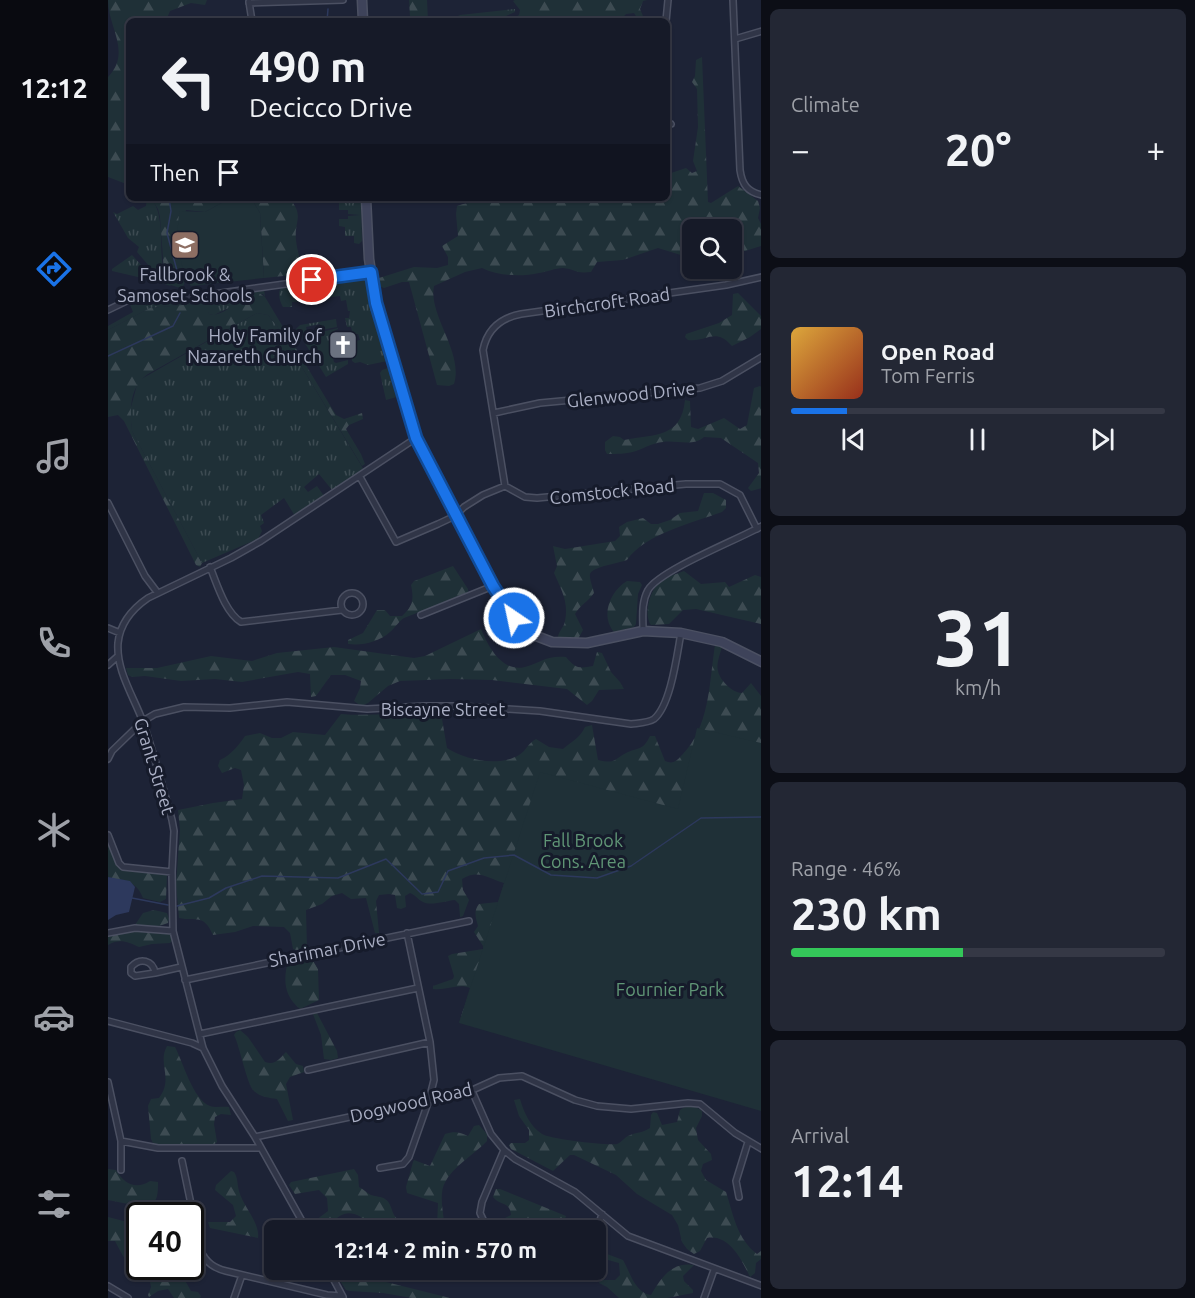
<!DOCTYPE html>
<meta charset="utf-8">
<style>
body{margin:0;font-family:Ubuntu,sans-serif;background:#232734;color:#f1f3f6;height:100vh;display:flex;flex-direction:column;font-size:22px;white-space:nowrap}
*{box-sizing:border-box;margin:0}
p{font-size:20px;color:#9ea1a8}
.icon{flex:none;width:33px;height:33px;fill:none;stroke:currentColor;stroke-width:2;stroke-linecap:round;stroke-linejoin:round}
.map{position:relative;flex:1;overflow:hidden}
.details{display:flex;flex-direction:column;gap:9px;padding:9px;background:#0c0e16;width:434px}
.details>*{flex:none}
.top-card{position:absolute;left:18px;top:18px;width:544px;height:183px;border-radius:9px;box-shadow:0 2px 4px #0004,0 0 0 2px #353845;background:#161a28;color:#f1f3f6;overflow:hidden}
.tools{position:absolute;left:574px;top:219px;display:grid;gap:12px}
.tools a{display:grid;place-items:center;width:60px;height:60px;border-radius:9px;background:#161a28;box-shadow:0 2px 4px #0004,0 0 0 2px #353845;font-size:30px}
.speed{position:absolute;left:18px;top:1202px;display:flex;gap:12px;font-size:30px;font-weight:700;text-align:center}
.speed>*{display:grid;place-content:center;width:78px;height:78px;border-radius:50%;background:#161a28;box-shadow:0 2px 4px #0004,0 0 0 2px #353845;line-height:1}
.speed .limit{border:3px solid #111;border-radius:9px;background:#fff;color:#111}
.pin{position:absolute;display:grid;place-items:center;width:51px;height:51px;color:#fff;margin:-26px;border:3px solid #fff;border-radius:50%;box-shadow:0 2px 6px #0007}
.me{position:absolute;width:66px;margin:-33px;rotate:326deg;stroke-linejoin:round;filter:drop-shadow(0 0 4px #0008)}
.turn{display:flex;align-items:center;gap:21px;height:126px;padding:0 24px;font-size:27px}
.turn .icon{width:78px;height:78px;stroke-width:2.5}
.turn b{display:block;font-size:42px;line-height:51px}
.then{display:flex;align-items:center;height:57px;padding:0 24px;background:#0003;gap:12px;font-size:22px}
.big{font-size:45px;font-weight:700;line-height:1.1}
.details .tile{flex:1;display:flex;flex-direction:column;justify-content:center;gap:9px;min-width:0;padding:0 21px;border-radius:9px;background:#232734}
.details .dial{align-items:center;gap:0}
.dial b{font-size:78px;line-height:1}
.song{display:flex;align-items:center;gap:18px}
.cover{width:72px;height:72px;border-radius:9px;background:linear-gradient(135deg,hsl(40 70% 55%),hsl(10 70% 35%))}
.played{height:6px;border-radius:3px;background:linear-gradient(90deg,#1a73e8 15%,#353845 15%)}
.keys{display:flex;justify-content:space-around;direction:ltr}
.heat{display:flex;justify-content:space-between;align-items:center;font-size:33px;direction:ltr}
.charge{height:9px;border-radius:4px;background:linear-gradient(90deg,#34c759 46%,#353845 0)}
.trip{position:absolute;left:156px;top:1220px;width:342px;height:60px;border-radius:9px;background:#161a28;box-shadow:0 2px 4px #0004,0 0 0 2px #353845;font-weight:700;line-height:60px;text-align:center}
main{display:flex;flex:1;min-height:0}
.menu{display:flex;flex-direction:column;width:108px;justify-content:space-around;align-items:center;background:#090a10;color:#9ea1a8}
.menu .icon{width:42px;height:42px}
.menu .on{color:#1a73e8}
.menu b{font-size:27px;color:#f1f3f6}
.map>svg:first-child{display:block}
</style>
<main>
<nav class="menu">
<b>12:12</b>
<svg class="icon on" aria-label="directions" viewBox="0 0 24 24"><path d="M12 3l9 9-9 9-9-9zM9 14v-3h6M13 9l2 2-2 2"/></svg>
<svg class="icon" aria-label="music" viewBox="0 0 24 24"><path d="M9 18V5l10-2v13"/><circle cx="6" cy="18" r="3"/><circle cx="16" cy="16" r="3"/></svg>
<svg class="icon" aria-label="phone" viewBox="0 0 24 24"><path d="M5 4h4l2 5-3 2q2 4 5 5l2-3 5 2v4C11 20 4 13 5 4z"/></svg>
<svg class="icon" aria-label="climate" viewBox="0 0 24 24"><path d="M12 3v18M4 7l16 10M4 17L20 7"/></svg>
<svg class="icon" aria-label="car" viewBox="0 0 24 24"><path d="M5 17H2v-5l4-1 3-4h7l3 4 3 1v5h-3M9 17h6M6 11h13"/><circle cx="7" cy="17" r="2"/><circle cx="17" cy="17" r="2"/></svg>
<svg class="icon" aria-label="filters" viewBox="0 0 24 24"><path d="M4 7h16M4 17h16"/><circle cx="9" cy="7" r="2"/><circle cx="15" cy="17" r="2"/></svg>
</nav>
<div class="map">
<svg width="654" height="1298" viewBox="0 0 654 1298">
<defs>
<pattern id="grass-tufts" width="24" height="20" patternUnits="userSpaceOnUse" patternTransform="scale(1.5)"><rect width="24" height="20" fill="#1f3037"/><path d="M3 7l-1-3M5 7V3M7 7l1-3M15 17l-1-3M17 17v-4M19 17l1-3" fill="none" stroke="#3d4b52"/></pattern>
<pattern id="forest-firs" width="22" height="20" patternUnits="userSpaceOnUse" patternTransform="scale(1.5)"><rect width="22" height="20" fill="#1f3037"/><path d="M5 1l3.5 6h-7zM16 11l3.5 6h-7z" fill="#3d4b52"/></pattern>
</defs>
<rect width="100%" height="100%" fill="#1d2336"/>
<path fill="url(#grass-tufts)" d="M407,9V12L391,19L332,21L344,19L352,15Z
M39,198H43C62,222 45,267 63,286L50,282L42,267L29,252L31,247L20,238L5,212L9,214L25,206L30,210L38,206Z
M235,198H253L254,241L251,244L246,243V236H237V227L231,226V219H240V216L253,215L240,214V210H231V203H234Z
M24,255L35,267L43,280L4,271V269Z
M252,277L258,279L261,283L281,357L279,361L260,365L252,362L247,363L244,361V351L248,350L247,341L252,340L250,334L245,335L243,327H239L237,318H241L242,311H240L238,300L233,301L232,296L186,302H184V307H175C172,302 169,293 173,288Z
M156,289L157,297L155,294L127,301L125,306L106,315L101,314L96,303L42,308L0,330V326L25,312L21,302L28,299L80,302Z
M149,313L160,315L169,326L256,470L224,490L211,474L196,487L200,492L209,486L216,496L187,516L176,498L153,515L156,523L152,526L154,531L150,539L94,563L24,431L22,411L30,381Z
M228,319L229,327L213,330L212,324L198,327L200,335L230,328V329L226,331L228,339L223,340V343L221,344L226,362L228,363L240,360V364L218,377L188,329L192,325Z
M280,368L285,370L292,396L278,400L272,373L274,370Z"/>
<path fill="url(#forest-firs)" d="M0,0H99L97,5L83,3L62,11L59,18L60,21H21V185L0,177V77C24,52 0,28 0,0Z
M301,0H319L320,21H294L302,17Z
M407,0H539L535,1L532,9L537,21H531L526,13L518,14L511,21H402L411,15L412,10L405,1Z
M594,57L600,202L603,203L630,186L650,201L652,208L650,218L653,224V246L637,251H624V230H585V255L576,256L550,248L515,260L489,262L483,272C467,274 467,269 455,268C447,268 439,272 431,273C413,277 390,276 374,268L357,272L326,286C320,315 356,352 346,384L341,386L329,385L301,282H294L276,288L271,286V278L306,267L329,268L340,265V257L334,246L350,236L348,214L349,206L355,204L395,198H560V174L578,168L584,173L589,171L585,161L590,127L589,89L584,82L587,76L588,60Z
M43,198H131L115,202L97,212L78,210L71,234L77,278L76,285L72,288L60,284L56,272L52,217L50,209Z
M133,198H181C197,216 186,220 188,240C189,252 194,263 195,274L156,278L152,213L145,201Z
M151,293L157,297L228,415L236,419L254,413L255,419L241,425L238,429L253,454L257,464L254,466L169,326L160,315L149,313L40,374C21,387 22,410 24,431L94,563L92,567L88,565L16,421L10,415L0,417V330L42,308L96,303L98,304L101,314C112,317 124,307 129,299Z
M630,293L653,316V329L642,337L624,346C607,327 600,342 580,340L577,337L578,334L611,323L624,315L625,294Z
M652,386L654,388V488L643,491L640,488L651,473L650,463L613,438L596,437C585,447 569,440 555,442C544,443 537,448 528,451C519,454 508,454 499,454L497,450V442L505,436L512,437L516,440C548,434 573,438 577,400L582,401L583,427L590,429L616,418L632,429L639,425L646,388Z
M596,493H605L618,500V508L614,512C584,523 537,534 519,560C511,563 484,567 482,574C481,578 485,588 486,593C480,602 472,605 467,614L475,630L470,639L462,640L450,638C450,631 456,628 457,621C461,602 453,589 446,573L449,566L445,546L457,549L507,541L512,536L511,527L519,522L535,518L543,524H550L562,520L572,513L590,511Z
M345,566L360,589V593L296,618C290,622 287,628 282,632C271,642 254,646 240,644V640L255,633L269,610H277L282,616H294C305,606 306,599 303,585L306,581Z
M576,571L593,584L617,582L621,587L647,575L653,577V624L588,609L575,610L561,624L543,625C535,614 542,589 553,581C559,576 569,574 576,571Z
M519,581L532,582L534,585L530,594L528,624L526,627L506,632C492,616 502,591 519,581Z
M373,629C380,646 394,673 417,667C433,662 440,655 458,657C467,668 471,669 485,666L489,652L494,653L503,672L512,682L516,689L491,690L484,701L479,705L459,689L384,680L343,679L292,681L280,686L260,703L253,706L246,701L252,688L253,681L237,675H223L208,696L203,697L202,674L190,672L134,682L107,679L73,681L37,676L24,677L20,675L18,668H49L103,656L144,661L169,653L226,647L306,658L317,656Z
M612,644L614,647C612,654 608,664 610,671C612,681 625,693 634,693L643,683L653,696V894L351,1023L362,988C351,983 337,991 325,989V986L345,979L346,976L340,956L344,954L375,949V946L366,932L370,926C368,918 365,912 371,904L390,902L396,883C379,878 370,869 354,879L355,890L361,900L355,916L352,917L351,904L347,900C338,901 323,906 315,902C310,900 308,895 302,893L297,896L298,907L293,909L289,908L287,895L281,894L271,895L268,901L271,933H267L258,898L243,899L234,893L224,896L214,904L198,910L199,949L192,951L185,949L182,933L176,927L145,926L127,932L105,935C95,913 89,922 71,918L68,884L72,830L70,810L105,803L134,799L136,785L133,770L127,768L114,773L110,766L112,760C123,755 131,745 137,736L152,733L164,738H173L185,732L217,735L233,714C265,717 296,711 328,712L334,719L339,748C357,760 391,767 411,755C418,751 420,743 428,739L441,747L455,749C464,741 472,738 477,727L484,725L490,760C507,764 505,760 518,753C530,747 535,751 542,736H547L557,761C564,764 568,762 573,756C602,728 601,683 607,645Z
M0,842L10,866L15,870L59,874L58,899L52,902L35,898C28,879 16,883 0,877Z
M46,910L59,913L61,919L60,923L51,926L27,925L35,913Z
M28,930L63,934L65,940L62,943L44,944L31,947C20,942 12,938 0,945V936Z
M199,957L204,959L210,969L211,1000L192,1009C176,996 175,980 180,961Z
M209,1013L229,1051L230,1058L223,1060L216,1059L213,1035L205,1014Z
M132,1030L140,1037L157,1062C168,1065 170,1060 178,1052L188,1064L195,1066L196,1072L182,1077L178,1084L185,1120L180,1121L169,1099C162,1098 152,1097 146,1091C139,1085 132,1047 126,1035L128,1032Z
M59,1046L67,1047C75,1062 85,1100 102,1106C107,1108 116,1106 121,1107L123,1115L113,1114L107,1117L106,1124L109,1142L104,1146L49,1144L45,1143L43,1139L40,1106L43,1099L51,1098C66,1078 49,1064 59,1046Z
M412,1099C416,1113 422,1126 434,1134C441,1139 501,1146 509,1144C514,1142 516,1138 520,1136C528,1132 535,1133 542,1128L543,1115L545,1112L549,1113L554,1125L569,1122L572,1110C580,1105 586,1105 594,1111V1116L588,1128L590,1140L603,1154L604,1160L595,1164L593,1171L598,1180L618,1192C625,1214 629,1239 649,1254L653,1251V1259L648,1263L647,1273L642,1277C634,1261 622,1234 599,1238L592,1251L586,1254L579,1249L574,1242L570,1225L564,1215L529,1194L508,1175L466,1155H462L445,1171L403,1149L401,1145L403,1143H417L421,1140V1130L411,1116L406,1100Z
M371,1125L379,1134V1141C364,1157 336,1171 334,1193C333,1202 335,1212 336,1221L343,1226L366,1222L368,1224L362,1230H257L253,1217C229,1204 228,1230 203,1230L200,1226L220,1211L219,1198L211,1190L187,1194L181,1185L183,1182L246,1169L250,1175L251,1187C255,1189 259,1193 263,1195C268,1197 273,1196 277,1199C283,1203 283,1209 286,1215C292,1225 319,1233 329,1226L330,1203L299,1193L298,1187L305,1162L306,1160L322,1166L337,1134C346,1131 352,1132 360,1136L366,1126Z
M0,1169L8,1170C16,1184 28,1190 42,1181L50,1182C50,1193 50,1202 40,1208L0,1200Z
M123,1171L126,1172C130,1178 129,1184 131,1191C135,1207 152,1222 150,1238L102,1228L100,1222H122L128,1216L125,1205L107,1190L108,1185Z
M388,1189H392L458,1216L453,1230H442L439,1227L416,1223L397,1230H387L385,1222L386,1219H395L403,1215C402,1201 392,1206 385,1197Z
M0,1217L31,1225L32,1266H75L73,1268L75,1277L83,1291L90,1292L93,1296L92,1298H66L60,1289L50,1291L41,1297L40,1295L43,1287L40,1271C18,1265 17,1260 7,1241H0Z
M491,1251L515,1260C522,1272 527,1293 543,1295C553,1278 564,1261 586,1265L575,1276L576,1281L585,1290V1293L559,1298H511L499,1287L491,1283L492,1280H507L512,1275L511,1263L493,1258L490,1256Z
M231,1271L246,1274L342,1298H304L275,1293L242,1291L238,1290L227,1273Z"/>
<path fill="#1f3037" d="M131,198L145,201L152,213L156,278L83,286C71,273 67,228 72,211L97,212L115,202Z
M589,728L653,743V1111L351,1023L432,772L570,809Z"/>
<path fill="#2d395d" d="M0,877L22,881L27,887L21,912L8,915L0,920Z"/>
<g fill="none" stroke-linecap="round" stroke-linejoin="round">
<path stroke="#2d395d" stroke-width="1.5" d="M219,21L220,9
M61,198L63,211L59,233L72,282
M0,356L65,326L72,313
M24,898L60,905
M69,906L101,898L118,888L154,876L230,878L278,859L314,894L330,892L340,871L376,858L406,855L443,875L489,878L523,866L593,818L654,817"/>
<g stroke="#4b5062" stroke-width="8">
<path id="street" d="M625,0L632,170C634,184 639,192 654,195
M141,2L144,21
M141,3L235,0
M558,21L560,0
M627,39L654,31
M560,125L563,124
M0,310L29,296L70,299L263,272
M386,413L432,403L592,388L614,381L654,357
M252,477L288,542L330,524L347,516L356,507L375,495L397,486L417,497L429,498L578,484H612L632,495L649,529
M397,486L375,350C379,330 392,318 413,314L618,285L654,277
M0,503L37,576L49,592
M102,567C109,584 117,612 133,622L234,610
M233 604a11 11 0 1 1 22 0a11 11 0 1 1-22 0Z
M313,615L385,586
M0,628L12,633
M535,631C535,617 533,603 540,590C552,570 629,540 654,526
M0,665L10,656
M0,759L4,751L35,721L47,714L76,707L122,708L179,702L259,709L317,706H351L432,711L523,724C530,723 540,723 546,719C563,705 569,654 573,633
M0,835L11,863L15,867L64,872
M0,933L27,928L65,931
M47,973L27,976L23,973V967C32,957 45,960 47,973L73,967
M77,980L361,921
M0,1021L84,1043L95,1048
M92,1034L310,988
M200,1070L322,1042
M0,1082L13,1141V1170
M364,1091L383,1134L396,1150L407,1159L467,1192L520,1236L654,1286
M147,1137L360,1092L391,1078L414,1076L467,1100L489,1106L523,1109L580,1103L592,1104L627,1133L654,1149
M13,1141L50,1148H153
M74,1161L93,1252C99,1263 106,1268 118,1271L219,1295L234,1296
M272,1168L295,1164L301,1157L321,1100L326,1080L322,1042L299,933
M631,1197L628,1181L640,1142
M199,1230L147,1137L114,1086L95,1048L65,931L64,872L66,831L64,820C55,787 46,754 35,722C26,697 8,671 10,643C12,623 24,609 40,598L123,558L153,541L308,438
M380,1230L372,1213L374,1202L396,1150
M488,1234L494,1214
M220,1269L235,1297
M282,1269L304,1274
M0,1286L20,1298
M126,1298L134,1275
M596,1298L606,1270"/>
</g>
<g stroke="#4b5062" stroke-width="11">
<path id="secondary" d="M254,0L255,21
M258,198L261,259L268,303L308,438L385,586L406,618L423,634L444,642L479,643L535,631L573,633L614,642L654,662"/>
</g>
<use href="#street" stroke="#303547" stroke-width="5"/>
<use href="#secondary" stroke="#3e435a" stroke-width="8"/>
</g>
<g fill="none" stroke-linecap="round" stroke-linejoin="round">
<g stroke="#114b97" stroke-width="15">
<path id="route" d="M204,280L263,272L268,303L308,438L385,586L406,618"/>
</g>
<use href="#route" stroke="#1a73e8" stroke-width="10"/>
</g>
<defs>
<g id="school-square" transform="scale(1.5)"><rect x="-9" y="-9" width="18" height="18" rx="4" fill="#8d6e63" stroke="#161b2b"/><path d="M0-5L7-2L0 1L-7-2ZM-4 1L0 2.5L4 1V4Q0 6-4 4Z" fill="#fff"/></g>
<g id="church-square" transform="scale(1.5)"><rect x="-9" y="-9" width="18" height="18" rx="4" fill="#6b7280" stroke="#161b2b"/><path d="M-1.2-6h2.4v3.5h3.3v2.4h-3.3V6h-2.4V-.1h-3.3v-2.4h3.3Z" fill="#fff"/></g>
</defs>
<g fill-rule="evenodd">
<use href="#school-square" x="77" y="245"/>
<use href="#church-square" x="235" y="345"/>
</g>
<g text-anchor="middle" dominant-baseline="central" stroke-width="6" stroke-linejoin="round" paint-order="stroke">
<g font-size="18" fill="#aaafc4" stroke="#161b2b">
<text x="77" y="274">Fallbrook &amp;<tspan x="77" dy="21">Samoset Schools</tspan></text>
<text x="214" y="335" text-anchor="end">Holy Family of<tspan x="214" dy="21">Nazareth Church</tspan></text>
</g>
<g font-size="18" fill="#aaafc4" stroke="#161b2b">
<text transform="translate(499 302) rotate(-8)">Birchcroft Road</text>
<text transform="translate(523 394) rotate(-6)">Glenwood Drive</text>
<text transform="translate(504 491) rotate(-6)">Comstock Road</text>
<text x="335" y="709">Biscayne Street</text>
<text transform="translate(47 766) rotate(73)">Grant Street</text>
<text transform="translate(219 949) rotate(-11)">Sharimar Drive</text>
<text transform="translate(303 1102) rotate(-13)">Dogwood Road</text>
</g>
<g font-size="18" fill="#609676" stroke="#161b2b">
<text x="475" y="840">Fall Brook<tspan x="475" dy="21">Cons. Area</tspan></text>
<text x="562" y="989">Fournier Park</text>
</g>
</g>
</svg>
<div class="tools">
<a><svg class="icon" aria-label="search" viewBox="0 0 24 24"><circle cx="10" cy="10" r="6"/><path d="M15 15l6 6"/></svg></a>
</div>
<div class="speed"><div class="limit">40</div></div>
<div class="pin" style="left:204px;top:280px;background:#d93025"><svg class="icon" aria-label="arrive" viewBox="0 0 24 24"><path d="M6 21V4h12l-3 4 3 4H6"/></svg></div>
<svg class="me" style="left:406px;top:618px" viewBox="-20 -20 40 40"><circle r="17" fill="#1a73e8" stroke="#fff" stroke-width="3"/><path d="M0-11L8 9 0 5-8 9z" fill="#fff"/></svg>
<div class="trip">12:14 · 2 min · 570 m</div>
<div class="top-card">
<div class="turn"><svg class="icon" aria-label="left" viewBox="0 0 24 24"><path d="M17 20v-9H6M10 6l-5 5 5 5"/></svg><div><b>490 m</b>Decicco Drive</div></div>
<div class="then">Then<svg class="icon" aria-label="arrive" viewBox="0 0 24 24"><path d="M6 21V4h12l-3 4 3 4H6"/></svg></div>
</div>
</div>
<section class="details">
<div class="tile"><p>Climate</p>
<div class="heat"><a>−</a><b class="big">20°</b><a>+</a></div>
</div>
<div class="tile">
<div class="song"><i class="cover"></i><div><b>Open Road</b><p>Tom Ferris</p></div></div>
<div class="played"></div>
<div class="keys"><svg class="icon" aria-label="previous" viewBox="0 0 24 24"><path d="M18 5L8 12l10 7zM5 5v14"/></svg><svg class="icon" aria-label="pause" viewBox="0 0 24 24"><path d="M8 5v14M16 5v14"/></svg><svg class="icon" aria-label="next" viewBox="0 0 24 24"><path d="M6 5l10 7-10 7zM19 5v14"/></svg></div>
</div>
<div class="tile dial"><b>31</b><p>km/h</p></div>
<div class="tile"><p>Range · 46%</p><b class="big">230 km</b><div class="charge"></div></div>
<div class="tile"><p>Arrival</p><b class="big">12:14</b></div>
</section>
</main>
